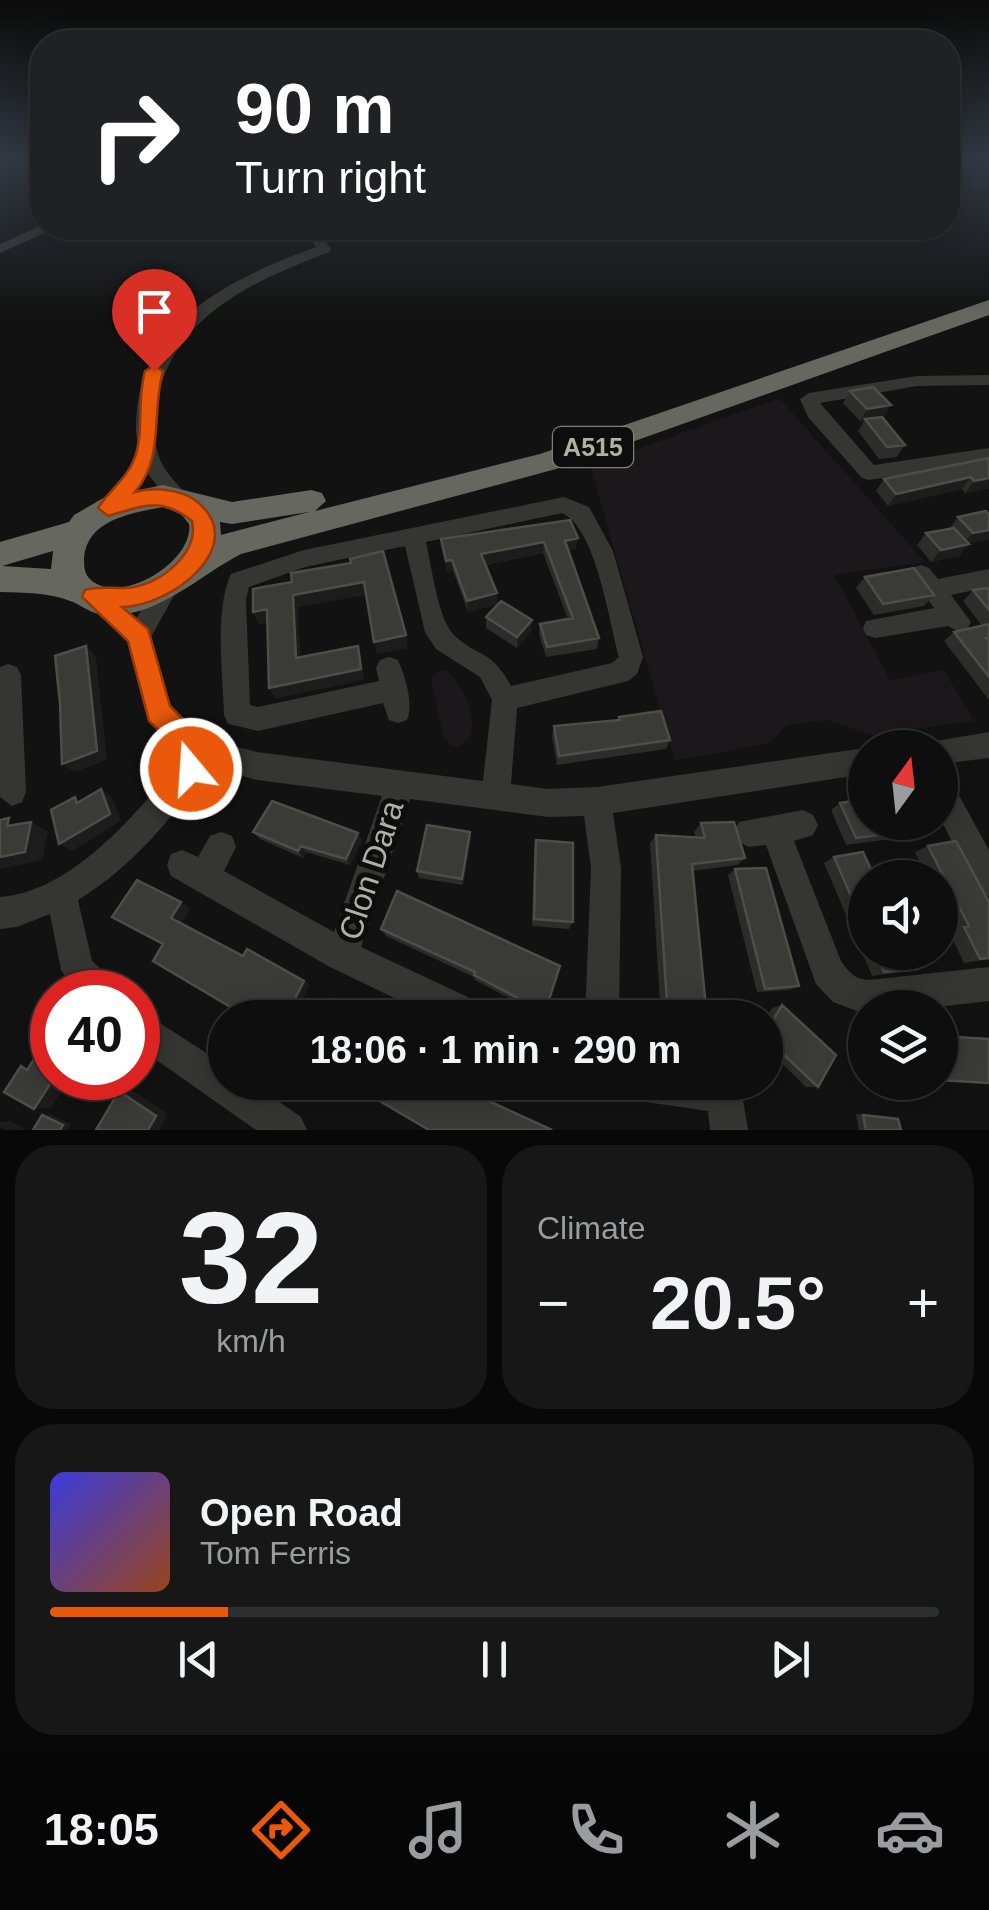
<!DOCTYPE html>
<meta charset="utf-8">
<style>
body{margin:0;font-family:Arial,sans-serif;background:#161716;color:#f1f3f6;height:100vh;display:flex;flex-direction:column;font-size:38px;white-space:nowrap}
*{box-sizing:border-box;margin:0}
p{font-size:32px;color:#9a9c9d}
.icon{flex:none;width:55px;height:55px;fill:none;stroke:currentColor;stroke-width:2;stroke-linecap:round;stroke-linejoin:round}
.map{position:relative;height:1130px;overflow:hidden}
.panel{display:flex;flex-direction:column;gap:15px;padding:15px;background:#070807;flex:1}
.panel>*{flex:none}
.top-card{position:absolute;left:30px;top:30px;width:930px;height:210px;border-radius:40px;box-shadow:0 5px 25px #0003,0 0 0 2px #2d2e2e;background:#202124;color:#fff;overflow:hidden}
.needle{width:65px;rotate:15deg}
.controls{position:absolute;left:848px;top:730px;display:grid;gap:20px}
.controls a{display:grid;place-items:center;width:110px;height:110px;border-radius:50%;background:#0d0e0d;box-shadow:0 5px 25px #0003,0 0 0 2px #2d2e2e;font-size:50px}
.speed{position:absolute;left:30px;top:970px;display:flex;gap:20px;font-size:50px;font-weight:700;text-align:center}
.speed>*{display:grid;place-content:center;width:130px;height:130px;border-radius:50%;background:#0d0e0d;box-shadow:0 5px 25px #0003,0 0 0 2px #2d2e2e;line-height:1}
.speed .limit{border:15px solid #d22;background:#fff;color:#111}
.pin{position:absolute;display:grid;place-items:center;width:85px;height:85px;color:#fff;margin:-102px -42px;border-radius:50% 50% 50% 0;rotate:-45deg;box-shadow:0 0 10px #0007}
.pin .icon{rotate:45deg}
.me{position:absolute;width:110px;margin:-55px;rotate:342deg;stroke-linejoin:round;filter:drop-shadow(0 0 8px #0008)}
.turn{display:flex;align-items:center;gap:35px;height:210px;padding:0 40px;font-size:45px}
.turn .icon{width:130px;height:130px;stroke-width:2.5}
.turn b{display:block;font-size:70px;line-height:85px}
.big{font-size:75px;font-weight:600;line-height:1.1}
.panel .widget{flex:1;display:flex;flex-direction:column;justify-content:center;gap:15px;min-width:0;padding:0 35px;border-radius:40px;background:#161716}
.panel .dial{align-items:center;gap:0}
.dial b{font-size:130px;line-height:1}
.song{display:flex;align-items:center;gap:30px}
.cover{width:120px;height:120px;border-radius:15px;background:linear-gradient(135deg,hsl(240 70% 55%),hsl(20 70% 35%))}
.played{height:10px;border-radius:5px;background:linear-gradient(90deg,#ea580c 20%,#2d2e2e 20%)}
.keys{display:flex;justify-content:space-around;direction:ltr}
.heat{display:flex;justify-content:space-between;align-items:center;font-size:55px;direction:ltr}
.panel .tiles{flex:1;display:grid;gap:15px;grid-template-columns:1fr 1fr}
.widget:last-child{grid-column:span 2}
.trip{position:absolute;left:208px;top:1000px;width:575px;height:100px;border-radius:50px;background:#0d0e0d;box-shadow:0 5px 25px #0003,0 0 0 2px #2d2e2e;font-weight:600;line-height:100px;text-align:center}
.tab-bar{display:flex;height:160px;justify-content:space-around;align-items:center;background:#050605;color:#9a9c9d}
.tab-bar .icon{width:70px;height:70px}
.tab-bar .on{color:#ea580c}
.tab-bar b{font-size:45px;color:#f1f3f6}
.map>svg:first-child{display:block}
</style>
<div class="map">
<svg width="989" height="1130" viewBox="0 0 989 1130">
<rect width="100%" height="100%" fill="#111211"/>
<path fill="#1c171a" d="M948,159H989V191H948Z
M779,398L925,562L834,575L890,680L944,670L974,721L871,735L827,720L787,725L770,743L675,761L590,466Z
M445,670C467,683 490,744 452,747L444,738L431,680L436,672Z"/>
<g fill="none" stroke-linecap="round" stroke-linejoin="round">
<path fill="#353632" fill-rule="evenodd" d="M42,225L55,228L0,253V244Z
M302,228H316L331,249L329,252C254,281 174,315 157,401C153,421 153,443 161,462C168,477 181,486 189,499L186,504H172L147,473L115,513H101L98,508C109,490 133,475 138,453C139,447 136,437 136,430C136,413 138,393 144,377C170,305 249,272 316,247Z
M989,375V385L917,386L820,403L874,465L989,448V462L869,480L862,478L808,417L800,399L809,393L917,376Z
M564,497L589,507L613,551L643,657L637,674L628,681L517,708L511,784L548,789L597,787L865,748V774L613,813L621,868L619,1018H585L591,868L584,816L548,817L410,799L361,947L487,1006L492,1018H436L330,967L171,876L167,865L171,854L182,850L198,857L210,836L221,832L232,836L236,847L224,871L334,932L382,796L257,780L210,767C172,817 133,867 78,900L92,961L113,980L118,992H77L61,970L50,914L17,927L0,929V897C74,892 141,808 185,755L150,722L128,641L86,604L82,597L86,590H102L136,619L163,574H179L182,581L151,637L170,707L190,727L210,740L257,752L483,781L492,700L480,677L436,649L425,632L405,546L305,567L249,587L246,600L250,705L258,707L379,681L376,668L380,660L389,657L398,660C405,676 414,704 407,720L398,723L389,720L383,703L258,731L228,724L224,715C223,675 214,610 231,574L304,550ZM562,513C596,528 609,621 619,657L612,663L511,686C490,647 478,659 453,634C438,618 431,564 426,542Z
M921,565L929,568L938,579L989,569V587L951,595L971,622L967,629L959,632L948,626L875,638L866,635L863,628L866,621L934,608L910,574L913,568Z
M8,664L17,667L21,675L26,792L22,802L12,806L0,797V667Z
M989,732V758L940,764V748H928L930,742Z
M940,775L950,779L989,850V896L978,892L940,818Z
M803,810L813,815L818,825L813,835L794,841L841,961C849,972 854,979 868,980L989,967V1001L928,1008H865V1014L833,1002L816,984L766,845L749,847L739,842L734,832L739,822Z
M138,1009L225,1065V1082H251L301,1117L307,1130H256L138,1047Z
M614,1082H740L748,1130H710L708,1111L632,1100L619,1095Z"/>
<path fill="#66675e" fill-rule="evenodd" d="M989,300V315L556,469L241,554C198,576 152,623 99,614C88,612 80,604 70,601C48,592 23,593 0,592V542L69,522L74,515L105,497L163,485L232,502L311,490L322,493L326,501L315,511L540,454ZM163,507L181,514L189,524C194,562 120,606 91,580C84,574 84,566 84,558C87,519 133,513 163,507ZM309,512L232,532L221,535L220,522L232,524ZM53,551L51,569L2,566Z"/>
</g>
<path fill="#2c2d2a" d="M850,391L884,417L905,445L897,457L879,459L858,431L864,421H860L843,403Z
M989,458V488L965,493L962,489L888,506L876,491L884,479Z
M989,515V539L968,543L969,544L959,556L931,562L917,545L926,533L949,529L958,517Z
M570,520L576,549L568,551L599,638L597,649L546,657L539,634L540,624L568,619L543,553L485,565L497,593V604L468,612L453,571L447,572L441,539Z
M865,577L934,595L924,606L874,615L856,588Z
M989,588V700L944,641L954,632L982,626L963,601L973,590Z
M486,617L531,631L517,648L486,628Z
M619,717L670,740L666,749L557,765L552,736L554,726L618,720Z
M840,803L927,829L914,836L846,845L831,810Z
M701,823L745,858L737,865L692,871L707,1018H661L650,843L656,835L696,838L694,832Z
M253,832L362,840L350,865L306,852L303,858L260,839Z
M471,839L463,885L419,878L417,871Z
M536,840L573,922L569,929L532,926L534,850Z
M928,846L989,902V959L964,963L949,932L954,930L940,903V878H927L915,852Z
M834,857L865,878V952H909L917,969L903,972L872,976L824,863Z
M735,869L799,986L789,990L757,992L728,875Z
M381,929L560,966L545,1012L542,1016L475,980L474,977L386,936Z
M782,1005L818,1087H806L765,1047V1020L772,1008Z
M865,1031V1076H858L849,1032Z
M856,1114L898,1119L901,1130H859Z"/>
<path fill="#1b1c1b" d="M891,405L884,417L860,421L867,409Z
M971,477L962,489L888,506L896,494Z
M989,478V488L965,493L974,481Z
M989,530V539L963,544L973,533Z
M578,538L576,549L563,552L565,541Z
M544,542L543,553L481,565V554Z
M969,544L959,556L931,562L941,550Z
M452,560L453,571L447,572L446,561Z
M364,582L367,595L298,607L301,670L296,658L293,595Z
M497,593V604L468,612L467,601Z
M267,609L273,622L259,624L253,612Z
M532,620L531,631L517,648V637Z
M406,635L408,648L377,654L374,642Z
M86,646L96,656L107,760L74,772L62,764Z
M358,646L361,658L364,680L275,699L269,688Z
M101,789L112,797L121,821L72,851L59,844Z
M31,822L48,831L42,860L0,869V857Z
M470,832L471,839L463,885L462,879Z
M358,833L362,840L350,865L346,859Z
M301,846L306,852L303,858L298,851Z
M181,902L191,908L181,924L171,918Z
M247,949L310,984L294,1018H285Z
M54,1078H70L51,1108L34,1109Z
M102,1078H109L105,1084H98Z
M119,1091H133L168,1114L159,1130H148Z
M50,1114L71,1124L68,1130H60L42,1115Z
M11,1121L26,1130H5L0,1127V1122Z"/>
<path fill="#3a3b37" stroke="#4d4e48" stroke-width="2.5" d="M873,387L891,405L867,409L850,391Z
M882,417L905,445L887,447L865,419Z
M989,458V478L974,481L971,477L896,494L884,479Z
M986,511L989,515V530L973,533L958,517Z
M570,520L578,538L565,541L599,638L547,647L540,624L573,618L544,542L481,554L497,593L467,601L452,560L446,561L441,539Z
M954,528L969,544L941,550L926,533Z
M383,551L406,635L374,642L364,582L293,595L296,658L358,646L361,669L269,688L267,609L253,612V589L292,582L291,573L351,563L350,559Z
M914,568L934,595L883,604L865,577Z
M989,588V610L973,590Z
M501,601L532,620L517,637L486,617Z
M989,624V637L986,638L989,641V677L954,632Z
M86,646L97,751L62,764L60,703L55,656Z
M661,711L670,740L559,756L554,726L620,720L619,717Z
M101,789L110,814L59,844L51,810L75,797L77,803Z
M865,799V822H923L927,829L856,838L840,803Z
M272,801L358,833L346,859L301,846L298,851L253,832Z
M9,818L7,826L31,822L25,852L0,857V820Z
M734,822L745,858L692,864L707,1018H668L656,835L705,838L701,823Z
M427,825L470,832L462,879L417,871Z
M536,840L573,843V922L534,919Z
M956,841L989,902V958L980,959L964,927L969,926L928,846Z
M863,852L875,878H865V928L834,857Z
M766,868L799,986L765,989L735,869Z
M137,880L181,902L171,918L243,956L247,949L304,981L285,1018H249L153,961L163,944L112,917Z
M397,891L560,966L545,1012L474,975L475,972L381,929Z
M876,952H909L917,969L884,972Z
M331,999L366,1018H322Z
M782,1005L836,1055L818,1087L765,1037V1034Z
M940,1036L989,1039V1083L940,1080Z
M44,1044L52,1049V1078H54L34,1109L4,1092L21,1066L27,1070Z
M86,1078H102L98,1084Z
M363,1082H467L482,1091L480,1097L552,1130H429L378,1100L381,1093Z
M119,1091L156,1116L148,1130H96Z
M42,1115L63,1125L60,1130H33Z
M863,1115L898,1119L901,1130H866Z"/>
<linearGradient id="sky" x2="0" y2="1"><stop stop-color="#090a09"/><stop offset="0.5" stop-color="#323943"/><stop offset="1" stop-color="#323943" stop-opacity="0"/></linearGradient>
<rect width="989" height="318" fill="url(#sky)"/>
<path fill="#ea580c" stroke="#983908" stroke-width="2.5" d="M154,365L163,371C151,413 165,457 135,492C153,487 179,489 195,500C253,544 171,607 122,607L148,629L170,706L190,726L214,743L218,752L201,779L191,783L181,779L177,769L185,755L149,721L128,641L82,597L85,590C101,585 118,590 134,587C163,582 199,552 192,521C161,496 143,506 108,516L98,508C109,490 128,478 135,457C144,432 137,399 145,371Z"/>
<g text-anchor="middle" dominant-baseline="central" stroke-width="10" stroke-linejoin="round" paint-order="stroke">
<rect fill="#0c0d0c" stroke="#7f8076" stroke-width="2.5" x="553" y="427" width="80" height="40" rx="8"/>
<g font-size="25" font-weight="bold" fill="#b0b1a3">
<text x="593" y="447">A515</text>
</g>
<g font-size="32" fill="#b0b1a3" stroke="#0c0d0c">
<text transform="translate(371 870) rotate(-72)">Clon Dara</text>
</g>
</g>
</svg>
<div class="controls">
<a><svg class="needle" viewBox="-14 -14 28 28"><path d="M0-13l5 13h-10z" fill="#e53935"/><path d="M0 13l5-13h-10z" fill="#9a9c9d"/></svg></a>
<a><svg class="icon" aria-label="sound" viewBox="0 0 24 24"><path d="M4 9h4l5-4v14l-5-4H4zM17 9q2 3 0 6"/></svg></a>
<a><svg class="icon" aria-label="layers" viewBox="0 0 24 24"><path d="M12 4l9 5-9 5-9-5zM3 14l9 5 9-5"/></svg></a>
</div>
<div class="speed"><div class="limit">40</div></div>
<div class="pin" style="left:154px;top:371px;background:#d93025"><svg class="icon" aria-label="arrive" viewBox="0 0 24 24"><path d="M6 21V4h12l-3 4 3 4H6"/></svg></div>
<svg class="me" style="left:191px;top:769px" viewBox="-20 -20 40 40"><circle r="17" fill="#ea580c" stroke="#fff" stroke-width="3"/><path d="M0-11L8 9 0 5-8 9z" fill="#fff"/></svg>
<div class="trip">18:06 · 1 min · 290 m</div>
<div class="top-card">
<div class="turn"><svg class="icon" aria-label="right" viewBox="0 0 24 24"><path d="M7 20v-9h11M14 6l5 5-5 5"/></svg><div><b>90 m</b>Turn right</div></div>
</div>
</div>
<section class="panel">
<div class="tiles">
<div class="widget dial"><b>32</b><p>km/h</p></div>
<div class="widget"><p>Climate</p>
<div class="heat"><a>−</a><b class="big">20.5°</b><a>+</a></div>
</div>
<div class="widget">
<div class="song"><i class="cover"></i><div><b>Open Road</b><p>Tom Ferris</p></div></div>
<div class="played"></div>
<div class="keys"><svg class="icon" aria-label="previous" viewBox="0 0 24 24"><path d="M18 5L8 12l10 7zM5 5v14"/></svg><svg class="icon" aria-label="pause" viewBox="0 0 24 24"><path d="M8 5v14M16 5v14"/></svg><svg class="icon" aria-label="next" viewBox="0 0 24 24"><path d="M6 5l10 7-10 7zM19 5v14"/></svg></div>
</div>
</div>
</section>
<nav class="tab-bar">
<b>18:05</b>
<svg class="icon on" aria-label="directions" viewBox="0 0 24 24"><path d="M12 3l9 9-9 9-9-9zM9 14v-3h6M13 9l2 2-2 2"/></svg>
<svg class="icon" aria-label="music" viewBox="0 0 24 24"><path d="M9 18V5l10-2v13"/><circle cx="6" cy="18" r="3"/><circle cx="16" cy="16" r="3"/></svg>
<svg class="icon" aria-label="phone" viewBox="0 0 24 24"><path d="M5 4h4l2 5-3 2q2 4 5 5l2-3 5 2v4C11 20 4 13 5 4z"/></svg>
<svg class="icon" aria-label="climate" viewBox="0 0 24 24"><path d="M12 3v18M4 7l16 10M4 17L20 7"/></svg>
<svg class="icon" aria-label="car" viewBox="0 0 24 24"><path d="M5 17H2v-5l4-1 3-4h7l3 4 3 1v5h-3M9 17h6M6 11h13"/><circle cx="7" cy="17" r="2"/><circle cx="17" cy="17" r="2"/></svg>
</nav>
